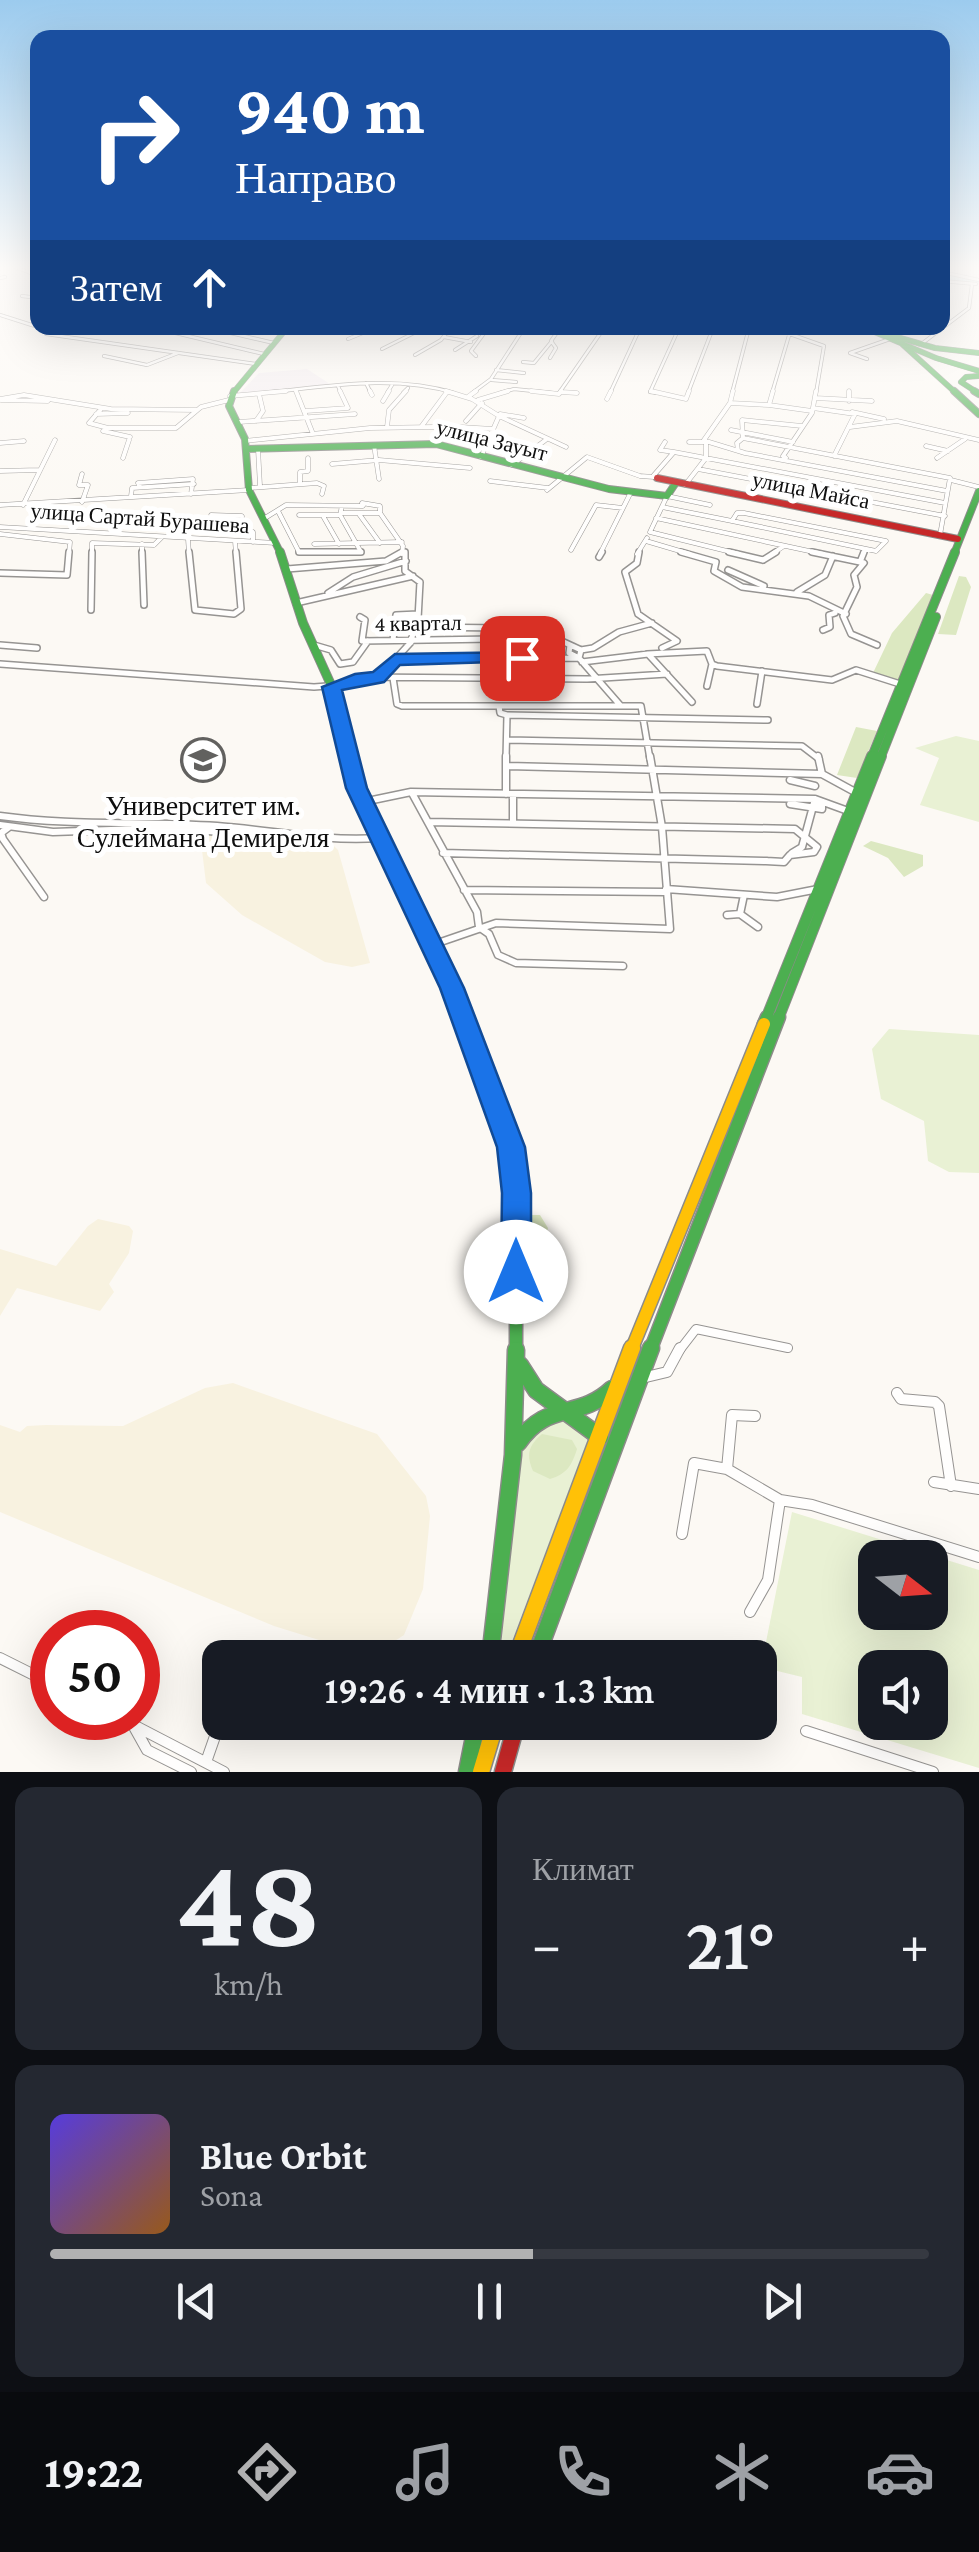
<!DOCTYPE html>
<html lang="ru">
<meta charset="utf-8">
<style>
body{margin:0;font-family:"Crimson Pro",serif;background:#242831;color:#f1f3f6;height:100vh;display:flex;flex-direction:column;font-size:38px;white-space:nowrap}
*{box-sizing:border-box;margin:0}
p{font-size:32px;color:#9ea1a6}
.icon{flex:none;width:55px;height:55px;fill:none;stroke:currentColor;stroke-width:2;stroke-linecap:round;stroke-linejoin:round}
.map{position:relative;height:1772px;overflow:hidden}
.side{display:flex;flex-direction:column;gap:15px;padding:15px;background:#0d0f14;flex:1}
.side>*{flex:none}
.hud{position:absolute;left:30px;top:30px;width:920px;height:305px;border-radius:20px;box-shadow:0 10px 40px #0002;background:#1a4fa0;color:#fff;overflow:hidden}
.needle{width:65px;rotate:107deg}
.fabs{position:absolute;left:858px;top:1540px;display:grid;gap:20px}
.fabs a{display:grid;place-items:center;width:90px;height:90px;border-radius:20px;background:#171b24;box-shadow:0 10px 40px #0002;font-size:50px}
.speed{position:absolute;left:30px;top:1610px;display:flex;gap:20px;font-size:50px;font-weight:700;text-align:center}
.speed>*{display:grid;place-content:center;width:130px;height:130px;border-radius:50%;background:#171b24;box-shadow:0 10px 40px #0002;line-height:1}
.speed .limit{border:15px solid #d22;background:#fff;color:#111}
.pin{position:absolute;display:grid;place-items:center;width:85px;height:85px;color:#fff;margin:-42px;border-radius:20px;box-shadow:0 5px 15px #0006}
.me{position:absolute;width:110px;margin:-55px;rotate:0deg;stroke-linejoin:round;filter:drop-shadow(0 0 8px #0008)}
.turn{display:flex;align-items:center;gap:35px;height:210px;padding:0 40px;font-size:45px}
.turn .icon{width:130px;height:130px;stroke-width:2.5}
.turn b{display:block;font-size:70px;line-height:85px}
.then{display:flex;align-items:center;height:95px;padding:0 40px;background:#0003;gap:20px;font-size:38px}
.big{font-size:75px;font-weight:600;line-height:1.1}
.side .card{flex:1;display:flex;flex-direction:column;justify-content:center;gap:15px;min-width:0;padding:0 35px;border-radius:20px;background:#242831}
.side .dial{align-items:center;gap:0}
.dial b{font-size:130px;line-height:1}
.song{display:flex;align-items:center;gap:30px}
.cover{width:120px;height:120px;border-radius:15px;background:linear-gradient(135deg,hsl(250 70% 55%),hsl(30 70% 35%))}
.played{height:10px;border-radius:5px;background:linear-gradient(90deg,#b1b1b2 55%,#363941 55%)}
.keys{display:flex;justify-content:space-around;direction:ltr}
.heat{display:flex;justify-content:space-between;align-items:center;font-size:55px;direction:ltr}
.side .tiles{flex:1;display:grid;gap:15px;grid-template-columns:1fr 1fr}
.card:last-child{grid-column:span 2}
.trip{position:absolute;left:202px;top:1640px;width:575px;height:100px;border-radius:20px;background:#171b24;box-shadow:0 10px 40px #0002;font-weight:600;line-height:100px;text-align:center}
.dock{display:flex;height:160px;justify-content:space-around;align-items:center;background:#090b0e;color:#9ea1a6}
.dock .icon{width:70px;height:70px}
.dock .selected{color:#b1b1b2}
.dock b{font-size:45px;color:#f1f3f6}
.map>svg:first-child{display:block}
</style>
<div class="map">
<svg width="979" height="1772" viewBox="0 0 979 1772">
<rect width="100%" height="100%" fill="#fcf9f4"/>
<path fill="#f3edf0" d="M307,369L330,384L239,394L259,373Z"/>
<path fill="#f8f2e0" d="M200,834L333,845L338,850L370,963L352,967L325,962L242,915L206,883Z
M98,1219L129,1226L133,1231L129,1253L109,1284L114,1292L100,1311L17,1288L0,1316V1249L56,1266L88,1226Z
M233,1383L377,1434L426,1496L430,1516L423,1589L404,1635L387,1646L348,1649L274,1626L0,1512V1425L20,1432L27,1426L46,1425L123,1426L205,1388Z"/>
<path fill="#e9f1d4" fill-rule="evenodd" d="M956,736L979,741V822L920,805L939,758L915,748Z
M889,1029L979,1035V1173L949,1172L928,1161L924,1121L881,1099L872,1049Z
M565,1418L590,1435L506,1657L500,1658L521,1452L532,1430Z
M792,1512L979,1570V1768L802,1714V1677L761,1667ZM875,1558H930V1612H875ZM875,1668H930V1722H875Z"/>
<path fill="#dce8c1" d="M959,576L966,577L971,587L956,635L938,634Z
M926,593L933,595L899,681L873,673L892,633Z
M856,727L877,731L857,778L837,775Z
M871,841L923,855V866L904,877L888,858L863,846Z
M527,1215H540L548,1228L540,1257L525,1281Z
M542,1434L572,1440L577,1449C572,1465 567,1474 550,1479L533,1471C526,1455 528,1446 542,1434Z"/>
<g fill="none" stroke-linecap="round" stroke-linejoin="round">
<path stroke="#caeef6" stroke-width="5" d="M942,276L979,282"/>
<g stroke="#969492" stroke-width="4">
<path id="street-far5" d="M13,266L38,276
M942,272L979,280
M0,278L5,277
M942,281L976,284
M22,296L38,298
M0,315L38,327
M53,328L46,334L256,364
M209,328L274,343
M268,328L285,330
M773,328L824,346L816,393
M167,331L264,354
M327,332L333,328
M444,337L471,342
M348,339L375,328
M920,345L969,308L972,284
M382,349L416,332V328
M455,350L477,336
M415,355L441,340L450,328
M104,356L147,365L178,353
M476,356L471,351L488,328
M550,358L556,348L551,341L560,328
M867,359L850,353L890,339
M523,362L534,363L552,341
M496,370L524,373
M492,380L516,382
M366,383L371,393
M338,386L341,393
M561,392L577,393
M263,393C325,387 393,374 454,393
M387,393L392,385
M403,393L408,388
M472,393L491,379L524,328
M500,393L514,389L553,393
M559,393L604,328
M610,393L640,328
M657,393L650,392L679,328
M688,393L713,328
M732,393L749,328
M772,393L790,332"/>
</g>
<g stroke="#969492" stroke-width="5">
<path id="street-far4" d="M296,391L313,434
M370,391L372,395
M446,391L472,399L499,416
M531,391L559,394L561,391
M651,391L686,399L689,391
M849,391V401
M561,392L577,393
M230,396L286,391
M469,396L476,391
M815,398L872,401
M0,399L24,395L111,409L197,410
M607,399L611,391
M1,400L48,401
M478,400L508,391
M383,401L389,391
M730,403L769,405L773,391
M769,405L812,411
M102,408L89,423L108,428H176L201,407L229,400
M813,408L855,414L834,456
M306,411L348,408L340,391
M852,412L884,419
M96,414L128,413
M500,414L524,418
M499,416L566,447
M256,421L263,411L259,394
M466,421L482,403
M239,422L355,414
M444,426L493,429
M387,427L389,410L406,391
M421,427L447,392
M850,427L897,421L979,440
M731,430L793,442
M103,431L130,437
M743,438L950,478L940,535
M704,440L730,403L733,391
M245,441L370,428L434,427
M689,442H709L745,453L947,491
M0,443L24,441
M374,445L379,479
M926,446L948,451
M258,449L260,486
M738,451L737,443L743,438L742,420L802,426
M674,452L945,503
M481,457L499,416
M123,458L129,440
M786,458L783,456L812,413L816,391
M937,458L965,439
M332,464L379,460L470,468
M512,465L547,439
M698,469L945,516
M0,471L39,470
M82,474L79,485H88L82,502
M657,478L654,475L674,452L660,450L665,442
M951,480L979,487
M490,481L548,488
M300,483V472L308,471V458
M685,485L706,458V441
M140,487L138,483L193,479L191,494
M249,488L317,483L324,486L322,494
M547,490L587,457L640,476L654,477
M131,496L132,488L194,484
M362,503L380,506V513L403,546L402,554
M0,505L249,490
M23,505L55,440
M710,505L667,496L650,532L739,554
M662,507L732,521
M278,511L299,552H361L340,515L342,506
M341,513H380
M737,513H744L886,541L876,551L732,521Z
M359,514L380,543
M211,515L242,516L241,529L253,532V542
M299,515H340
M323,516L339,544
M265,518L286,505L363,506
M656,518L823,554
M0,527L276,543
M0,534L70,542L69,554
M188,539L189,554
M235,541L236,554
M646,541L690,554
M142,544V554
M314,544L402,542
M571,550L596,505L623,508
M92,554V543L154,545L162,537
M600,554L631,492
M637,554L647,538
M772,554L784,546
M863,554L865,549"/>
</g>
<g stroke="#969492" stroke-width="8">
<path id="street-far3" d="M142,552L144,605
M189,552L195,610L234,614L241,609L236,552
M299,552H361
M405,552V571L420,582L418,619L411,640
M639,552L637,563L625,572L638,614L677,641L662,648
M681,552L716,562L714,571L742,587L809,596L846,614
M729,552L763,560
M812,552L860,562L864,552
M599,557L602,552
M763,560L776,552
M864,563L854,575L857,587L843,616L851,634L877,645
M287,569L386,561L402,552
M728,570L764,586
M0,573L67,575L69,552
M797,592L825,575L833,556
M328,593L353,577L406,561
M296,603L413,576
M91,610L92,552
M360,617L365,620L362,641L555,638L581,650L579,658
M416,627L504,628
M823,630L830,627L829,615L835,613
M393,640L396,615L418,614
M0,645L37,648
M314,645L331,650L340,664L353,662L368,641
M570,645L569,653L579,658L620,705
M581,650L593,648L619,632L652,623
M647,654L707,651L712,664L717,666L832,680L856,670L900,684
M395,659L579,658
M582,662L648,654L692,702
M0,664L314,687L340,685L362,677L587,679L667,674
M379,677L413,640
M393,678L397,704L402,706H641L650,759
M707,686L712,664
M757,704L762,671
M499,706L500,713L507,715L506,759
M507,715L768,720
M508,740L802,746L819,759"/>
</g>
<g stroke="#969492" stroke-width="9">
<path id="street-far2" d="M818,756L822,774
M507,766L822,774L855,792
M790,780L815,786
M412,793L477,912L479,927L489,934L498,955L516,963L623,966
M506,794V756
M513,795V823
M363,802L411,792L815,799L848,811
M790,804L822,809V804L816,803
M0,816C72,826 144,821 217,826C271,830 324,842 379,838
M428,822L795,829L817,847L814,852L790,855L784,862L766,861
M0,825L53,832L169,828L323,840
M9,827L1,833L3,839L44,897
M443,853L767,861
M792,853L802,847L815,799
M666,889L777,897L818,889
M464,890L666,892
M744,895L740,914L758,927
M727,915L740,914
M432,945L496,923L670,929L662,827L650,756"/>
</g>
<g stroke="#969492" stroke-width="10">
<path id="street-far1" d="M679,1351L696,1329L788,1348"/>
</g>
<g stroke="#969492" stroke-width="12">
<path id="street" d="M646,1377L667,1372L680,1348
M897,1393L901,1399L935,1402L939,1406L951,1486
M727,1469L732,1415L755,1416
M934,1482L979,1489
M682,1534L694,1463L727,1469L780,1500L812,1505L979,1557
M750,1612L768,1580L780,1500
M0,1658L52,1684
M120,1718L224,1772
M133,1725L147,1750L191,1772
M806,1731L933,1772
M206,1762L220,1722"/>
</g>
<g stroke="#8c8b89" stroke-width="6">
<path id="fast-far5" d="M865,328L936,358L979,371
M866,328L935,348L979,353
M902,344L956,393
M233,393L287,328
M978,393L961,382L966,377L979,376"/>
</g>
<g stroke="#8c8b89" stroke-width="8">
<path id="fast-far4" d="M234,391L229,406L245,439L249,490L281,554
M954,391L979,414
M974,391L979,394
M246,449L436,444L609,489L667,496L675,484
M954,554L979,491"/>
</g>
<g stroke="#8c8b89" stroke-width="10">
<path id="fast-far3" d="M280,552L303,623L332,687L350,759
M871,759L955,552
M880,759L936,617"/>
</g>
<g stroke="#8c8b89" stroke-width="12">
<path id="fast-far2" d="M349,756L357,788L464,1019
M766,1019L872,756
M778,1019L881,756"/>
</g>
<g stroke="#8c8b89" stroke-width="15">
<path id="fast-far1" d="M463,1017L511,1147L516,1193V1350
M764,1024L767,1017
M650,1351L779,1017"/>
</g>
<g stroke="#8c8b89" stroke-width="19">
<path id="fast" d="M520,1365L536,1390L600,1437
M518,1443C547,1400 578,1421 612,1389
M490,1658L513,1455L516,1350
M536,1658L651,1348
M467,1772L477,1722"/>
</g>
<g stroke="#8c8b89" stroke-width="15">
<path id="slow-far1" d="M631,1351L764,1024"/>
</g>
<g stroke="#8c8b89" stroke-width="19">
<path id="slow" d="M516,1658L632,1348
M481,1772L496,1722"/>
</g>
<g stroke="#8c8b89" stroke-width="8">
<path id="jam-far1" d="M657,478L958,539"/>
</g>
<g stroke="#8c8b89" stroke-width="19">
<path id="jam" d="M503,1772L517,1722"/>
</g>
<use href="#street-far5" stroke="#fffefd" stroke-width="2.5"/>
<use href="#street-far4" stroke="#fffefd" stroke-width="4"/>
<use href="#street-far3" stroke="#fffefd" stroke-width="5"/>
<use href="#street-far2" stroke="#fffefd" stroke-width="6"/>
<use href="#street-far1" stroke="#fffefd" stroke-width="8"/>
<use href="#street" stroke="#fffefd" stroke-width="10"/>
<use href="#fast-far5" stroke="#4caf50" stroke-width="5"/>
<use href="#fast-far4" stroke="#4caf50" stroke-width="6"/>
<use href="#fast-far3" stroke="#4caf50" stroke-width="8"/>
<use href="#fast-far2" stroke="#4caf50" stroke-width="10"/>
<use href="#fast-far1" stroke="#4caf50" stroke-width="12"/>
<use href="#fast" stroke="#4caf50" stroke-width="16"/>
<use href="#slow-far1" stroke="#ffc107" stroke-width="12"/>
<use href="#slow" stroke="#ffc107" stroke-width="16"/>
<use href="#jam-far1" stroke="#c62828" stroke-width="6"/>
<use href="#jam" stroke="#c62828" stroke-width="16"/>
</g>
<linearGradient id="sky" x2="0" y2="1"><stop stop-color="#9ccbee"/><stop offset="0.52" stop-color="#fefcfa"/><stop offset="1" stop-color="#fefcfa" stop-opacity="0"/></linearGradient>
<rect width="979" height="514" fill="url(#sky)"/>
<path fill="#1a73e8" stroke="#114b97" stroke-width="2.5" d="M522,652L528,654V661L400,665L384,682L342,690L367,788L464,988L525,1147L531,1193V1272L527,1282L516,1287L505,1282L501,1272L502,1193L497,1147L440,988L346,788L322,687L355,674L373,672L395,654Z"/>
<defs>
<g id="university-ring" transform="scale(2.25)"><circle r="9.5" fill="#fff" stroke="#62615f" stroke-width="1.5"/><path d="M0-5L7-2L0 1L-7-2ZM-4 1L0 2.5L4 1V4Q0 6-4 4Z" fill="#62615f"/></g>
</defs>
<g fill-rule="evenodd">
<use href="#university-ring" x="203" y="760"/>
</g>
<g text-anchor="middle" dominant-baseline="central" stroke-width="10" stroke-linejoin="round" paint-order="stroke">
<g font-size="22" fill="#0f0f0f" stroke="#fff">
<text transform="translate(492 440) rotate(14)">улица Зауыт</text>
<text transform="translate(811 490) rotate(11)">улица Майса</text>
<text transform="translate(140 518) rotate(4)">улица Сартай Бурашева</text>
<text transform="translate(418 623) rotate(-1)">4 квартал</text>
</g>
<g font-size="28" fill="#0f0f0f" stroke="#fff">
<text x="203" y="805">Университет им.<tspan x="203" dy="32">Сулеймана Демиреля</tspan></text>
</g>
</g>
</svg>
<div class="fabs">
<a><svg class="needle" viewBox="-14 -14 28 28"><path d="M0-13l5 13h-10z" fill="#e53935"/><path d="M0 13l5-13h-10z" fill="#9ea1a6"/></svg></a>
<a><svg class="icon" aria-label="sound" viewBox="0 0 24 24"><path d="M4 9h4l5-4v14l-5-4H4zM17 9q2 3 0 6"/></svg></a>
</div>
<div class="speed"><div class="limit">50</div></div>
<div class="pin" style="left:522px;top:658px;background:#d93025"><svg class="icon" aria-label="arrive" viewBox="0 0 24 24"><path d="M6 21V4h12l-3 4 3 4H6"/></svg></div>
<svg class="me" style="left:516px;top:1272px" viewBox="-20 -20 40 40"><circle r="19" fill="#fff"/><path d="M0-13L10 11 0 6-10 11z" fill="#1a73e8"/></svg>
<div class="trip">19:26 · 4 мин · 1.3 km</div>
<div class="hud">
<div class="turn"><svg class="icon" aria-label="right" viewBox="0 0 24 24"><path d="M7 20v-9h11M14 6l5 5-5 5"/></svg><div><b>940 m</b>Направо</div></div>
<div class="then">Затем<svg class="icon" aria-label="ahead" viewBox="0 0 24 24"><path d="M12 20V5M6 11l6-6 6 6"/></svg></div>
</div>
</div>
<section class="side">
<div class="tiles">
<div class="card dial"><b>48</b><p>km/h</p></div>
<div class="card"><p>Климат</p>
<div class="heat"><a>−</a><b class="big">21°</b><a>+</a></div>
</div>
<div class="card">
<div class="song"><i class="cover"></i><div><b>Blue Orbit</b><p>Sona</p></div></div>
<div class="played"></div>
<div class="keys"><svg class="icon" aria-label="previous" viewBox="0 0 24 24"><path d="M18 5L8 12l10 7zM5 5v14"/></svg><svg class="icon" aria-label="pause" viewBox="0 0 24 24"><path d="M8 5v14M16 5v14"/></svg><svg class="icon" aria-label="next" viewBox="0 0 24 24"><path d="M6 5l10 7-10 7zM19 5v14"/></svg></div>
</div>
</div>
</section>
<nav class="dock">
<b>19:22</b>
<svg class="icon selected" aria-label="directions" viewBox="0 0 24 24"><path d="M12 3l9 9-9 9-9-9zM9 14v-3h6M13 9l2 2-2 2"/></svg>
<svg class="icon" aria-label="music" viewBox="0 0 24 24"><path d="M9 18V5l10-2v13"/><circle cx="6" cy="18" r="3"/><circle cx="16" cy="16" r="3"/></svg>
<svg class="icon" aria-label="phone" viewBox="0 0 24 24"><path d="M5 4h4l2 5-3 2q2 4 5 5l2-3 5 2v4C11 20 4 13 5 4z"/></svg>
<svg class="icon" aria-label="climate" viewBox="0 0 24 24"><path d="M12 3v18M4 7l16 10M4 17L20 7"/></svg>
<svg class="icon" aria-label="car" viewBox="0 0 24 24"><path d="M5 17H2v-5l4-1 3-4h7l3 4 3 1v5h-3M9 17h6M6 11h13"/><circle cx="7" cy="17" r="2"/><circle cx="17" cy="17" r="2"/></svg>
</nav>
